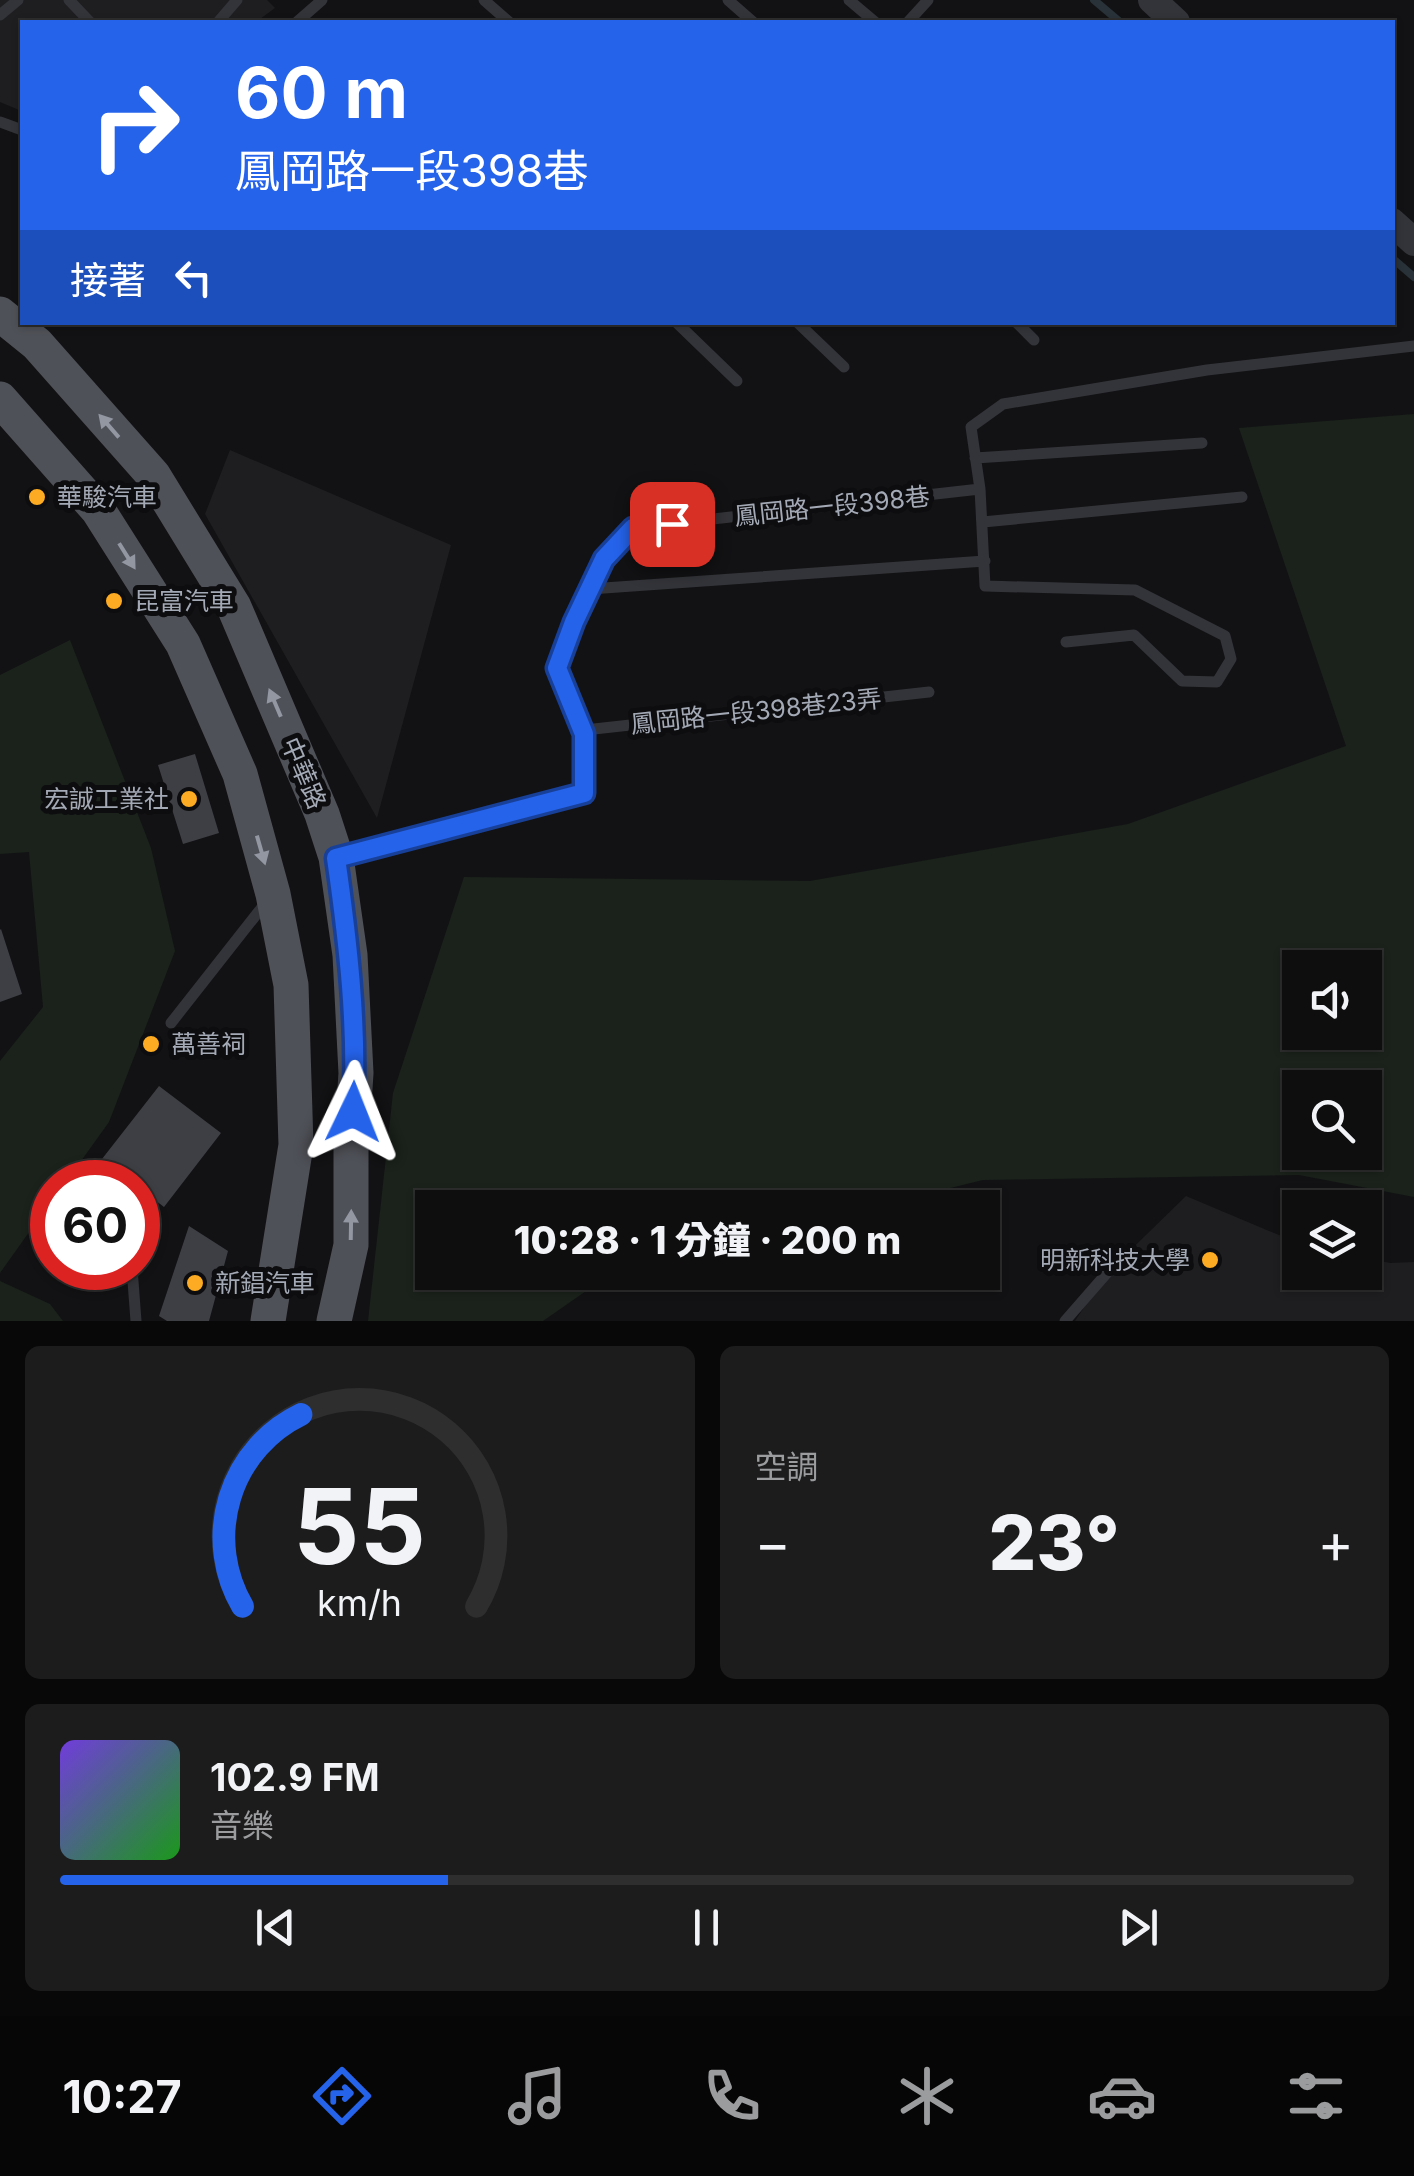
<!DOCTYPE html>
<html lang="zh-TW">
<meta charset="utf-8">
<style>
body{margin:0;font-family:Inter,"Noto Sans TC",sans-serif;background:#1c1c1d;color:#f1f3f6;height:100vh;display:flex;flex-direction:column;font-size:38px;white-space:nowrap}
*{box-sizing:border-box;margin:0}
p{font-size:32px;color:#9b9c9e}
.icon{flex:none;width:55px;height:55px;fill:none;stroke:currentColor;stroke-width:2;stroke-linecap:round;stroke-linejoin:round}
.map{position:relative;height:1321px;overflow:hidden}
.panel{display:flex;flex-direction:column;gap:25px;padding:25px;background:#080808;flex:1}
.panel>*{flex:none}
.top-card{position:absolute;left:20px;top:20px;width:1375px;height:305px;border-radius:0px;box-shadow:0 2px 8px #0004,0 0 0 2px #2e2e2f;background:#2563eb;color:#fff;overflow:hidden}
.controls{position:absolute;left:1282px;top:950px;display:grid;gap:20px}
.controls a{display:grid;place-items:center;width:100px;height:100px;border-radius:0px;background:#0e0e0f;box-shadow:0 2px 8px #0004,0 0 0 2px #2e2e2f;font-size:50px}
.speed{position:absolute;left:30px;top:1160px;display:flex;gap:20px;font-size:50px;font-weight:700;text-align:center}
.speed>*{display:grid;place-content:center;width:130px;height:130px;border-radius:50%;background:#0e0e0f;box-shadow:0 2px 8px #0004,0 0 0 2px #2e2e2f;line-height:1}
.speed .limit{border:15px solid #d22;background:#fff;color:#111}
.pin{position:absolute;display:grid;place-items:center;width:85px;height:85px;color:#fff;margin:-42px;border-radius:20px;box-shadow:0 5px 15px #0006}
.me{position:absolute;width:110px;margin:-55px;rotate:2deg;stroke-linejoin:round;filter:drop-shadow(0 0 8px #0008)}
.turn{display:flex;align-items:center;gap:35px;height:210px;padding:0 50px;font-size:45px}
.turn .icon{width:130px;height:130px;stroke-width:2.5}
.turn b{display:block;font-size:70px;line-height:85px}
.then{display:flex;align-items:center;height:95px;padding:0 50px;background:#0003;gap:20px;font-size:38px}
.big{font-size:75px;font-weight:800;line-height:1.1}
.panel .tile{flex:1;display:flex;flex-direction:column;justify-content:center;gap:15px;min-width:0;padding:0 35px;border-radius:15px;background:#1c1c1d}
.panel .dial{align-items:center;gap:0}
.dial svg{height:260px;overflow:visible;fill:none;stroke:#2e2e2f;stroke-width:7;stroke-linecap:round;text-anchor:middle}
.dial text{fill:#f1f3f6;stroke:none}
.song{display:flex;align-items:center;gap:30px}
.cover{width:120px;height:120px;border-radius:15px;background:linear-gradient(135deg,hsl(260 70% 55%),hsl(120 70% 35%))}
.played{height:10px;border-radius:5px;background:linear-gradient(90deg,#2563eb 30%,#2e2e2f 30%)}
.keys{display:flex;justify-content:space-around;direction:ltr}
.heat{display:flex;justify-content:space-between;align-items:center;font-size:55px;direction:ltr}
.panel .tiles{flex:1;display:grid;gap:25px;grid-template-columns:1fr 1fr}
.tile:last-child{grid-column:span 2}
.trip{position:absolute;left:415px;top:1190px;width:585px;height:100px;border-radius:0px;background:#0e0e0f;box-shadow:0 2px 8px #0004,0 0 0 2px #2e2e2f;font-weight:800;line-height:100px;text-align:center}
.tab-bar{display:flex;height:160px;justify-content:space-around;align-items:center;background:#060606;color:#9b9c9e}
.tab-bar .icon{width:70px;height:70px}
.tab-bar .current{color:#2563eb}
.tab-bar b{font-size:45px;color:#f1f3f6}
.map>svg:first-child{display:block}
</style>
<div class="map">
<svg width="1414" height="1321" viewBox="0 0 1414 1321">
<rect width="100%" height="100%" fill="#121214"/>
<path fill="#1e1e21" d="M0,0H267L275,8L256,22H22V110H19L0,102Z
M230,450L451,545L377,818L205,514Z
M1186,1196L1300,1244V1272H1365V1258L1390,1263L1414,1262V1321H1075L1107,1273Z"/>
<path fill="#1a221b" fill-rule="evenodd" d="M1414,414V1197L1299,1175L983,1180L869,1208H432V1272L612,1273L543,1321H368L393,1093L464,877L810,881L1128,824L1346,746L1239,428ZM1300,968H1365V1032H1300ZM1300,1088H1365V1152H1300Z
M70,640L151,848L175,951L109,1122L66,1182H52V1200L0,1273V1061L43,1007L29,852L0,854V675Z
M0,1281L50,1304L63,1321H0Z"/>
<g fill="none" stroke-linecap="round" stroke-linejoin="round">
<path stroke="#283238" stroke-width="8" d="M1094,0L1120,22
M1392,258L1414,277"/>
</g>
<path fill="#3e3f44" d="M195,754L219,833L183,844L158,765Z
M1,929L22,994L0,1002V930Z
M159,1086L221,1133L164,1207L138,1187V1182H132L102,1159Z
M189,1226L228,1251L209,1321H167L159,1316Z"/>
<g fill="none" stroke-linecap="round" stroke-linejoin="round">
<path stroke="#333439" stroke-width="11" d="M69,0L90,22
M484,0L509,22
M728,0L753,22
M849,0L875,22
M0,15L18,0
M218,22L237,0
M297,22L322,0
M908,22L928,0
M0,122L22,130
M676,322L737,381
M797,322L844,367
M1016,322L1034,340
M975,458L1202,443
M983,522L1242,497
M590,589L985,561
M1066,642L1134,635L1182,681L1217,682L1231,659L1225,636L1135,590L985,586L980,489L971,427L1003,404L1207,370L1414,346
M584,734L594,729L929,692
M340,856L584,793V734L557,668L574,622L604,559L633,528L980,489
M171,1023L267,901
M132,1268L136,1321
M1065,1321L1107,1273"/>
<path stroke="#333439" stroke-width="28" d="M1152,0L1176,22
M1392,222L1414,242"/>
<path stroke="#4f5158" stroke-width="35" d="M0,314L37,344L153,475L234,607L322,814L336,857L350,955L356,1073L351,1151V1245L334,1321
M0,399L98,510L183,644L240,774L273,894L291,985L296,1145L268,1321"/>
</g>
<defs><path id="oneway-solid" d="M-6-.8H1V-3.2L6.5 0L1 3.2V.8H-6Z" transform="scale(2.5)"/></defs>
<g fill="#9297a2">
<use href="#oneway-solid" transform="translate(109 426) rotate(-131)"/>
<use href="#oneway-solid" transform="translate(127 556) rotate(58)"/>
<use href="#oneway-solid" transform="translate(275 703) rotate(-113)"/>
<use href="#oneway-solid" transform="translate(261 850) rotate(74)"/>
<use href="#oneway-solid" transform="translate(351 1225) rotate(-89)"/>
</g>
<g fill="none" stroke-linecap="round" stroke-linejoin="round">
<g stroke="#184099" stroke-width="25">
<path id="route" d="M353,1112C358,1027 348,942 336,858L584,793V734L557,668L574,622L604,559L633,528L672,524"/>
</g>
<use href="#route" stroke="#2563eb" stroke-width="18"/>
</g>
<g fill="#fcab22" stroke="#0d0d0f" stroke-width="4">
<circle cx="37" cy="497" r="10"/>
<circle cx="114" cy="601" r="10"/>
<circle cx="189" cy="799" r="10"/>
<circle cx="151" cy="1044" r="10"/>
<circle cx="1210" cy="1260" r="10"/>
<circle cx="195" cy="1283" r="10"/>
</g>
<g text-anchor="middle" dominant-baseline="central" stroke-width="10" stroke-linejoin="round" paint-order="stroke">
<g font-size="25" fill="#a3a9b5" stroke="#0d0d0f" text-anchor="start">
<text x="57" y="497">華駿汽車</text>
<text x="134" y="601">昆富汽車</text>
<text x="169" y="799" text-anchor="end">宏誠工業社</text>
<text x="171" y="1044">萬善祠</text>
<text x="1190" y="1260" text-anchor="end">明新科技大學</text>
<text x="215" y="1283">新錩汽車</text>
</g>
<g font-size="25" fill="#a3a9b5" stroke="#0d0d0f">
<text transform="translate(832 506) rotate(-6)">鳳岡路一段398巷</text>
<text transform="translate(756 711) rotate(-6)">鳳岡路一段398巷23弄</text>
<text transform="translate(304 773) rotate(67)">中華路</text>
</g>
</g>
</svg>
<div class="controls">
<a><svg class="icon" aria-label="sound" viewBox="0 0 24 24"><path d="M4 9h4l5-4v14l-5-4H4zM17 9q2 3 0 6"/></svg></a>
<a><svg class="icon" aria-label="search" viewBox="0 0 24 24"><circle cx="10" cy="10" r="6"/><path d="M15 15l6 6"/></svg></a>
<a><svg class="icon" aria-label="layers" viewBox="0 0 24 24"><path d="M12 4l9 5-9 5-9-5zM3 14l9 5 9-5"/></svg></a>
</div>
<div class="speed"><div class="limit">60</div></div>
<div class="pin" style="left:672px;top:524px;background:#d93025"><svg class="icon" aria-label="arrive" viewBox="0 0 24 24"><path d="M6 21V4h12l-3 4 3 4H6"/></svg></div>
<svg class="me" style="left:353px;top:1112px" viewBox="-20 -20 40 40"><path d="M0-17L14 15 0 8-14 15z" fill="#2563eb" stroke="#fff" stroke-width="4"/></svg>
<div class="trip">10:28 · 1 分鐘 · 200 m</div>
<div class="top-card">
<div class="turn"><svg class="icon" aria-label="right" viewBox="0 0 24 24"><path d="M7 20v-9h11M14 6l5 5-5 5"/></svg><div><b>60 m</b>鳳岡路一段398巷</div></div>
<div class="then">接著<svg class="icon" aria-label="left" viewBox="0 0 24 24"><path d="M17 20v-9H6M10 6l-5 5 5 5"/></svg></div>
</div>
</div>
<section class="panel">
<div class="tiles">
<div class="tile dial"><svg viewBox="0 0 100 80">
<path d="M14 69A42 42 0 1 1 86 69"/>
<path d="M14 69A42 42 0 0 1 32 10" stroke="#2563eb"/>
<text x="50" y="56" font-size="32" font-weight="700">55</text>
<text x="50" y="72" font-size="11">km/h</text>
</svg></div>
<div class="tile"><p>空調</p>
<div class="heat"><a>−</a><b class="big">23°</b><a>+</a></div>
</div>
<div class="tile">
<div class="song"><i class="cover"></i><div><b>102.9 FM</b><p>音樂</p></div></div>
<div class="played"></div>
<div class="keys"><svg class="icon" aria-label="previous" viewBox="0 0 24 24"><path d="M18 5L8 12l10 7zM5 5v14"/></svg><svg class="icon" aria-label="pause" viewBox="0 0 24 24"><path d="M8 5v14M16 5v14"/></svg><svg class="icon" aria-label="next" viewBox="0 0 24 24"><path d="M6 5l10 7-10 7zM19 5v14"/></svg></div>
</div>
</div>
</section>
<nav class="tab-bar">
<b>10:27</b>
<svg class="icon current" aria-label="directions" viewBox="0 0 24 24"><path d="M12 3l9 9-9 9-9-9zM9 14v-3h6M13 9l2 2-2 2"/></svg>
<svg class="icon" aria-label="music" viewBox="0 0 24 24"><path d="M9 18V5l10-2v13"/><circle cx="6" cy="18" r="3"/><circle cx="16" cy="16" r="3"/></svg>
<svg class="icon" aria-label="phone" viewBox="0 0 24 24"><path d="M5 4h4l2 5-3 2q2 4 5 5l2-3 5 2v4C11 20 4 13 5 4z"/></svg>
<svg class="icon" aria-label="climate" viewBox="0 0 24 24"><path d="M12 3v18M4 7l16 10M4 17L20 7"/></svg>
<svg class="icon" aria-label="car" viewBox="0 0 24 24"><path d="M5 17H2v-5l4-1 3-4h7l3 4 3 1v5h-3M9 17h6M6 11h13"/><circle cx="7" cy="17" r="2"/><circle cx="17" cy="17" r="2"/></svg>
<svg class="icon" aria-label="filters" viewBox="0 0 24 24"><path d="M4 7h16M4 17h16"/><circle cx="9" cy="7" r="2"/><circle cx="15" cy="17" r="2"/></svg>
</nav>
